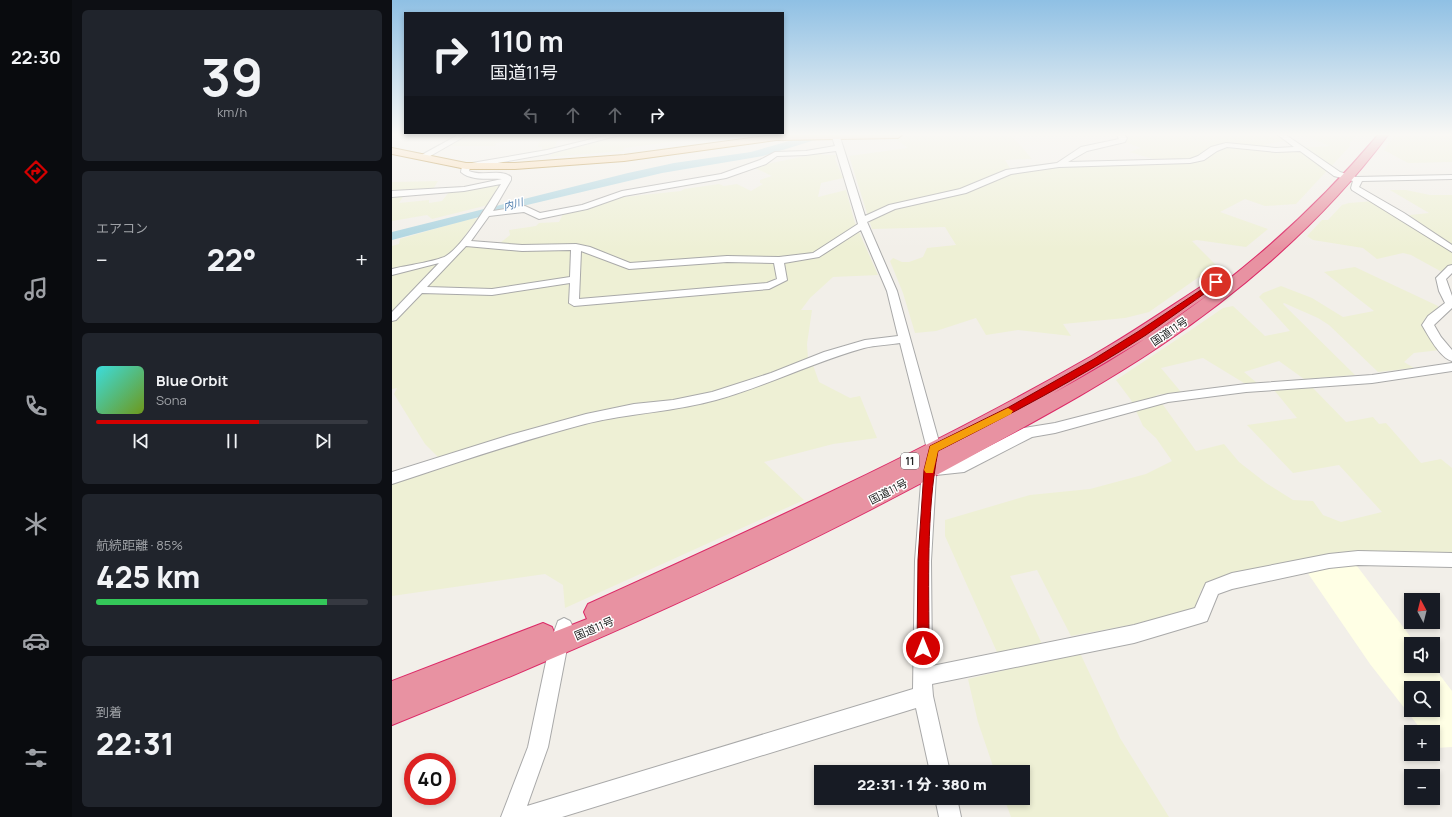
<!DOCTYPE html>
<html lang="ja">
<meta charset="utf-8">
<style>
body{margin:0;font-family:Manrope,"Noto Sans JP",sans-serif;background:#20242c;color:#f1f3f6;height:100vh;display:flex;flex-direction:column;font-size:15px;white-space:nowrap}
*{box-sizing:border-box;margin:0}
p{font-size:13px;color:#9ea1a6}
.icon{flex:none;width:22px;height:22px;fill:none;stroke:currentColor;stroke-width:2;stroke-linecap:round;stroke-linejoin:round}
.map{position:relative;flex:1;overflow:hidden}
.details{display:flex;flex-direction:column;gap:10px;padding:10px;background:#0d0f14;width:320px}
.details>*{flex:none}
.guide{position:absolute;left:12px;top:12px;width:380px;height:122px;border-radius:0px;box-shadow:0 2px 6px #0003;background:#171b24;color:#f1f3f6;overflow:hidden}
.needle{width:26px;rotate:353deg}
.fabs{position:absolute;left:1012px;top:593px;display:grid;gap:8px}
.fabs a{display:grid;place-items:center;width:36px;height:36px;border-radius:0px;background:#171b24;box-shadow:0 2px 6px #0003;font-size:20px}
.speed{position:absolute;left:12px;top:753px;display:flex;gap:8px;font-size:20px;font-weight:700;text-align:center}
.speed>*{display:grid;place-content:center;width:52px;height:52px;border-radius:50%;background:#171b24;box-shadow:0 2px 6px #0003;line-height:1}
.speed .limit{border:6px solid #d22;background:#fff;color:#111}
.pin{position:absolute;display:grid;place-items:center;width:34px;height:34px;color:#fff;margin:-17px;border:2px solid #fff;border-radius:50%;box-shadow:0 1px 4px #0007}
.me{position:absolute;width:44px;margin:-22px;rotate:0deg;stroke-linejoin:round;filter:drop-shadow(0 0 3px #0008)}
.turn{display:flex;align-items:center;gap:14px;height:84px;padding:0 20px;font-size:18px}
.turn .icon{width:52px;height:52px;stroke-width:2.5}
.turn b{display:block;font-size:28px;line-height:34px}
.lanes{display:flex;align-items:center;height:38px;padding:0 20px;background:#0003;justify-content:center;gap:20px;direction:ltr}
.lanes .off{opacity:.35}
.big{font-size:30px;font-weight:800;line-height:1.1}
.details .widget{flex:1;display:flex;flex-direction:column;justify-content:center;gap:6px;min-width:0;padding:0 14px;border-radius:6px;background:#20242c}
.details .dial{align-items:center;gap:0}
.dial b{font-size:52px;line-height:1}
.song{display:flex;align-items:center;gap:12px}
.cover{width:48px;height:48px;border-radius:6px;background:linear-gradient(135deg,hsl(180 70% 55%),hsl(80 70% 35%))}
.played{height:4px;border-radius:2px;background:linear-gradient(90deg,#d40000 60%,#363941 60%)}
.keys{display:flex;justify-content:space-around;direction:ltr}
.heat{display:flex;justify-content:space-between;align-items:center;font-size:22px;direction:ltr}
.charge{height:6px;border-radius:3px;background:linear-gradient(90deg,#34c759 85%,#363941 0)}
.trip{position:absolute;left:422px;top:765px;width:216px;height:40px;border-radius:0px;background:#171b24;box-shadow:0 2px 6px #0003;font-weight:800;line-height:40px;text-align:center}
main{display:flex;flex:1;min-height:0}
.tabs{display:flex;flex-direction:column;width:72px;justify-content:space-around;align-items:center;background:#090b0e;color:#9ea1a6}
.tabs .icon{width:28px;height:28px}
.tabs .on{color:#d40000}
.tabs b{font-size:18px;color:#f1f3f6}
.map>svg:first-child{display:block}
</style>
<main>
<nav class="tabs">
<b>22:30</b>
<svg class="icon on" aria-label="directions" viewBox="0 0 24 24"><path d="M12 3l9 9-9 9-9-9zM9 14v-3h6M13 9l2 2-2 2"/></svg>
<svg class="icon" aria-label="music" viewBox="0 0 24 24"><path d="M9 18V5l10-2v13"/><circle cx="6" cy="18" r="3"/><circle cx="16" cy="16" r="3"/></svg>
<svg class="icon" aria-label="phone" viewBox="0 0 24 24"><path d="M5 4h4l2 5-3 2q2 4 5 5l2-3 5 2v4C11 20 4 13 5 4z"/></svg>
<svg class="icon" aria-label="climate" viewBox="0 0 24 24"><path d="M12 3v18M4 7l16 10M4 17L20 7"/></svg>
<svg class="icon" aria-label="car" viewBox="0 0 24 24"><path d="M5 17H2v-5l4-1 3-4h7l3 4 3 1v5h-3M9 17h6M6 11h13"/><circle cx="7" cy="17" r="2"/><circle cx="17" cy="17" r="2"/></svg>
<svg class="icon" aria-label="filters" viewBox="0 0 24 24"><path d="M4 7h16M4 17h16"/><circle cx="9" cy="7" r="2"/><circle cx="15" cy="17" r="2"/></svg>
</nav>
<section class="details">
<div class="widget dial"><b>39</b><p>km/h</p></div>
<div class="widget"><p>エアコン</p>
<div class="heat"><a>−</a><b class="big">22°</b><a>+</a></div>
</div>
<div class="widget">
<div class="song"><i class="cover"></i><div><b>Blue Orbit</b><p>Sona</p></div></div>
<div class="played"></div>
<div class="keys"><svg class="icon" aria-label="previous" viewBox="0 0 24 24"><path d="M18 5L8 12l10 7zM5 5v14"/></svg><svg class="icon" aria-label="pause" viewBox="0 0 24 24"><path d="M8 5v14M16 5v14"/></svg><svg class="icon" aria-label="next" viewBox="0 0 24 24"><path d="M6 5l10 7-10 7zM19 5v14"/></svg></div>
</div>
<div class="widget"><p>航続距離 · 85%</p><b class="big">425 km</b><div class="charge"></div></div>
<div class="widget"><p>到着</p><b class="big">22:31</b></div>
</section>
<div class="map">
<svg width="1060" height="817" viewBox="0 0 1060 817">
<rect width="100%" height="100%" fill="#f2efe9"/>
<path fill="#ffffe5" fill-rule="evenodd" d="M944,566H965L1024,644H1019V666H1041L1060,691V747L1044,748L1041,745V732H1031L978,664L915,572ZM1019,688H1041V710H1019Z"/>
<path fill="#eef0d5" d="M93,135H168L162,149L150,151V147H146L149,137L104,143L103,146H55L68,140L88,139Z
M231,135H310L288,138L286,141L232,148V151L157,157L161,153Z
M530,135H617L623,139L640,159L613,160L619,170L712,165H770L768,161L737,152L749,148L731,141L734,138L731,135L823,136L886,135L894,141L873,144L888,149L938,146L912,135H964L958,142V146L904,204L873,206L853,199L828,212L876,229L854,247L805,240L800,241L824,265L757,312L733,318L671,324L679,336L626,330L594,335L584,318L544,331L523,333L511,293L498,261L501,258L510,262H517L531,257L535,248L564,245L553,227L480,229L457,156L516,148L501,137Z
M1003,135H1060V162L1016,163L992,150Z
M428,153L430,155H445L443,159L451,178L429,183L426,197L454,190L463,223L486,275L441,277L418,298L409,310H420L415,344L416,359L421,365L427,382L458,398L468,396L485,438L441,444L372,462L412,500L173,608L171,585L153,574L0,596V482L49,460L33,444L2,394L5,388L0,389V246L7,244L8,239L77,219L86,218L66,245L102,248L118,235L117,230L144,226L147,223L167,222L172,212L222,198L289,191L292,189L327,184L332,186L345,184L359,191L371,184L368,183V180L380,176L361,167Z
M46,181L40,191L14,192L7,203L37,200V203L50,201L57,192L109,185L96,205L40,219L35,215L0,221V182Z
M998,190H1014L1038,195H1060V265L1050,272L1019,255L1011,253L985,259L971,248L921,240L915,236L930,220H936L950,205L957,203L982,201L1008,216L1037,213Z
M963,267L1046,306L1048,309L1033,318L1031,323L1032,327L1048,350L1022,353L1012,362L1022,368L986,372L937,325L926,318L892,303L891,304L963,375L912,379L887,361L852,372L865,383H852L811,358L769,368L789,392L764,395L804,451L832,444L847,462L874,483L901,500L921,501L931,515L949,522L990,512L947,465L901,473L855,425L905,418L882,390L921,388L954,422L981,417L987,424L994,423L1029,463L1049,459L1060,468V552L965,553L830,577L817,581L809,590L802,610L770,619L679,636L645,570L618,576L658,661L688,653L728,738L777,817H619L612,798H631V772H603L586,722L576,679L613,670L553,536V520L638,495L698,489L754,474L780,461L764,438L751,426L739,400L724,380L796,332L831,308L841,306L873,336L898,331L867,297L871,293L889,286L920,298L951,317L982,311L932,272Z"/>
<g fill="none" stroke-linecap="round" stroke-linejoin="round">
<path fill="#aad3df" fill-rule="evenodd" d="M418,135H434L433,137L371,156L270,173L106,212L0,240V232L236,173L282,163L359,152Z"/>
<g stroke="#a9a9a9" stroke-width="2">
<path id="minor" d="M66,135H75L33,159L26,157Z
M216,135H228L155,154L78,168L77,171C90,177 109,168 119,177V180L101,211L133,206L148,213L190,205L230,191L329,174L368,160L383,152L414,151L443,146L440,137L444,135L448,137L473,216L497,205L568,189L614,170L665,163L689,147L727,139L725,135H732L735,138L733,142L695,151L676,162L798,159L806,156L819,147L834,143L884,148L902,147L886,135H894L948,172L964,177L1060,175V179L970,181L967,187L1012,213L1060,245V252L960,190L959,188L961,181L942,176L908,151L884,152L835,147L825,151L812,160L798,163L667,167L619,174L574,193L503,209L475,222L505,291L549,449L546,464L565,463L632,428L663,423L776,394L854,384L980,375L1060,363V371L980,383L854,392L776,402L663,433L640,437L572,472L544,475L539,561L540,666L742,625L803,608L814,583L840,573L937,554L966,551L1060,553V567L966,565L937,568L840,589L826,594L815,621L809,623L742,643L540,684L541,696L558,772H538L524,708L170,817H109L136,747L158,643L166,621L172,618L178,621L181,627L176,643L156,747L135,806L521,689L523,561L530,470L535,449L508,343C496,345 484,345 472,348C422,362 374,386 324,400C281,412 237,413 193,424C128,441 64,463 0,484V472L118,435L194,414L242,404L281,400L320,392L379,373L432,352L473,340L506,336L495,291L469,230L427,257L392,263L395,280L377,289L182,306L177,303L178,283L100,295L30,293L4,320L0,321V312L47,263L0,275V269C12,266 46,261 54,256C71,246 98,201 109,184L72,191L0,197V191L72,187L110,179C97,178 79,181 69,172L70,166L74,164L155,150ZM444,151L466,224L421,253L387,257L335,256L238,263L198,247L184,244L130,245L79,241L97,216L132,212L147,219L195,209L232,196L334,178L374,164L385,156L414,155ZM74,246L130,251L179,250L178,277L100,289L35,287ZM189,251L237,269L335,262L382,263L385,279L375,283L187,299Z
M1060,265V273L1054,279L1060,296V308L1042,325L1049,337L1060,350V361C1048,358 1036,335 1030,325L1036,316L1053,303L1047,291L1044,278L1056,266Z
M543,798H565L569,817H547Z"/>
</g>
<g stroke="#a06b00" stroke-width="2">
<path id="major" d="M381,135H510L506,138L384,140L232,161L123,169H74L0,154V148L74,163H123L232,155Z"/>
</g>
<g stroke="#dc2a67" stroke-width="2">
<path id="highway" d="M986,135H996C934,218 854,288 768,346C707,387 641,422 576,458C390,560 197,646 0,725V681L151,623L160,627L162,632L195,619L192,612L196,604C366,527 536,450 698,357C737,335 773,310 810,286H820L823,289L820,292L756,337L660,394C787,325 892,246 986,135Z"/>
</g>
<use href="#minor" fill="#fff" fill-rule="evenodd"/>
<use href="#major" fill="#fcd6a4" fill-rule="evenodd"/>
<use href="#highway" fill="#e892a2" fill-rule="evenodd"/>
</g>
<linearGradient id="sky" x2="0" y2="1"><stop stop-color="#8fc0e4"/><stop offset="0.54" stop-color="#f9f8f5"/><stop offset="1" stop-color="#f9f8f5" stop-opacity="0"/></linearGradient>
<rect width="1060" height="249" fill="url(#sky)"/>
<path fill="#d40000" stroke="#8a0000" d="M824,280L826,281V284C802,301 778,318 754,335C688,378 617,415 546,451C534,513 537,584 537,648L536,652L531,654L527,652L525,648L526,560L532,470L538,446L617,407L702,359L747,331Z"/>
<path fill="#f59e0b" d="M616,408L621,411L619,414L546,451L541,473H534L532,470L538,446Z"/>
<g text-anchor="middle" dominant-baseline="central" stroke-width="3" stroke-linejoin="round" paint-order="stroke">
<g font-size="10" font-style="italic" fill="#4a7aab" stroke="#fff">
<text transform="translate(121 204) rotate(-15)">内川</text>
</g>
<rect fill="#fff" stroke="#646464" stroke-width="1" x="509" y="453" width="18" height="16" rx="3"/>
<g font-size="10" font-weight="bold" fill="#222">
<text x="518" y="461">11</text>
</g>
<g font-size="11" fill="#222" stroke="#fff">
<text transform="translate(777 331) rotate(-34)">国道11号</text>
<text transform="translate(496 491) rotate(-27)">国道11号</text>
<text transform="translate(202 628) rotate(-23)">国道11号</text>
</g>
</g>
</svg>
<div class="fabs">
<a><svg class="needle" viewBox="-14 -14 28 28"><path d="M0-13l5 13h-10z" fill="#e53935"/><path d="M0 13l5-13h-10z" fill="#9ea1a6"/></svg></a>
<a><svg class="icon" aria-label="sound" viewBox="0 0 24 24"><path d="M4 9h4l5-4v14l-5-4H4zM17 9q2 3 0 6"/></svg></a>
<a><svg class="icon" aria-label="search" viewBox="0 0 24 24"><circle cx="10" cy="10" r="6"/><path d="M15 15l6 6"/></svg></a>
<a>+</a>
<a>−</a>
</div>
<div class="speed"><div class="limit">40</div></div>
<div class="pin" style="left:824px;top:282px;background:#d93025"><svg class="icon" aria-label="arrive" viewBox="0 0 24 24"><path d="M6 21V4h12l-3 4 3 4H6"/></svg></div>
<svg class="me" style="left:531px;top:648px" viewBox="-20 -20 40 40"><circle r="17" fill="#d40000" stroke="#fff" stroke-width="3"/><path d="M0-11L8 9 0 5-8 9z" fill="#fff"/></svg>
<div class="trip">22:31 · 1 分 · 380 m</div>
<div class="guide">
<div class="turn"><svg class="icon" aria-label="right" viewBox="0 0 24 24"><path d="M7 20v-9h11M14 6l5 5-5 5"/></svg><div><b>110 m</b>国道11号</div></div>
<div class="lanes"><svg class="icon off" aria-label="left" viewBox="0 0 24 24"><path d="M17 20v-9H6M10 6l-5 5 5 5"/></svg><svg class="icon off" aria-label="ahead" viewBox="0 0 24 24"><path d="M12 20V5M6 11l6-6 6 6"/></svg><svg class="icon off" aria-label="ahead" viewBox="0 0 24 24"><path d="M12 20V5M6 11l6-6 6 6"/></svg><svg class="icon" aria-label="right" viewBox="0 0 24 24"><path d="M7 20v-9h11M14 6l5 5-5 5"/></svg></div>
</div>
</div>
</main>
